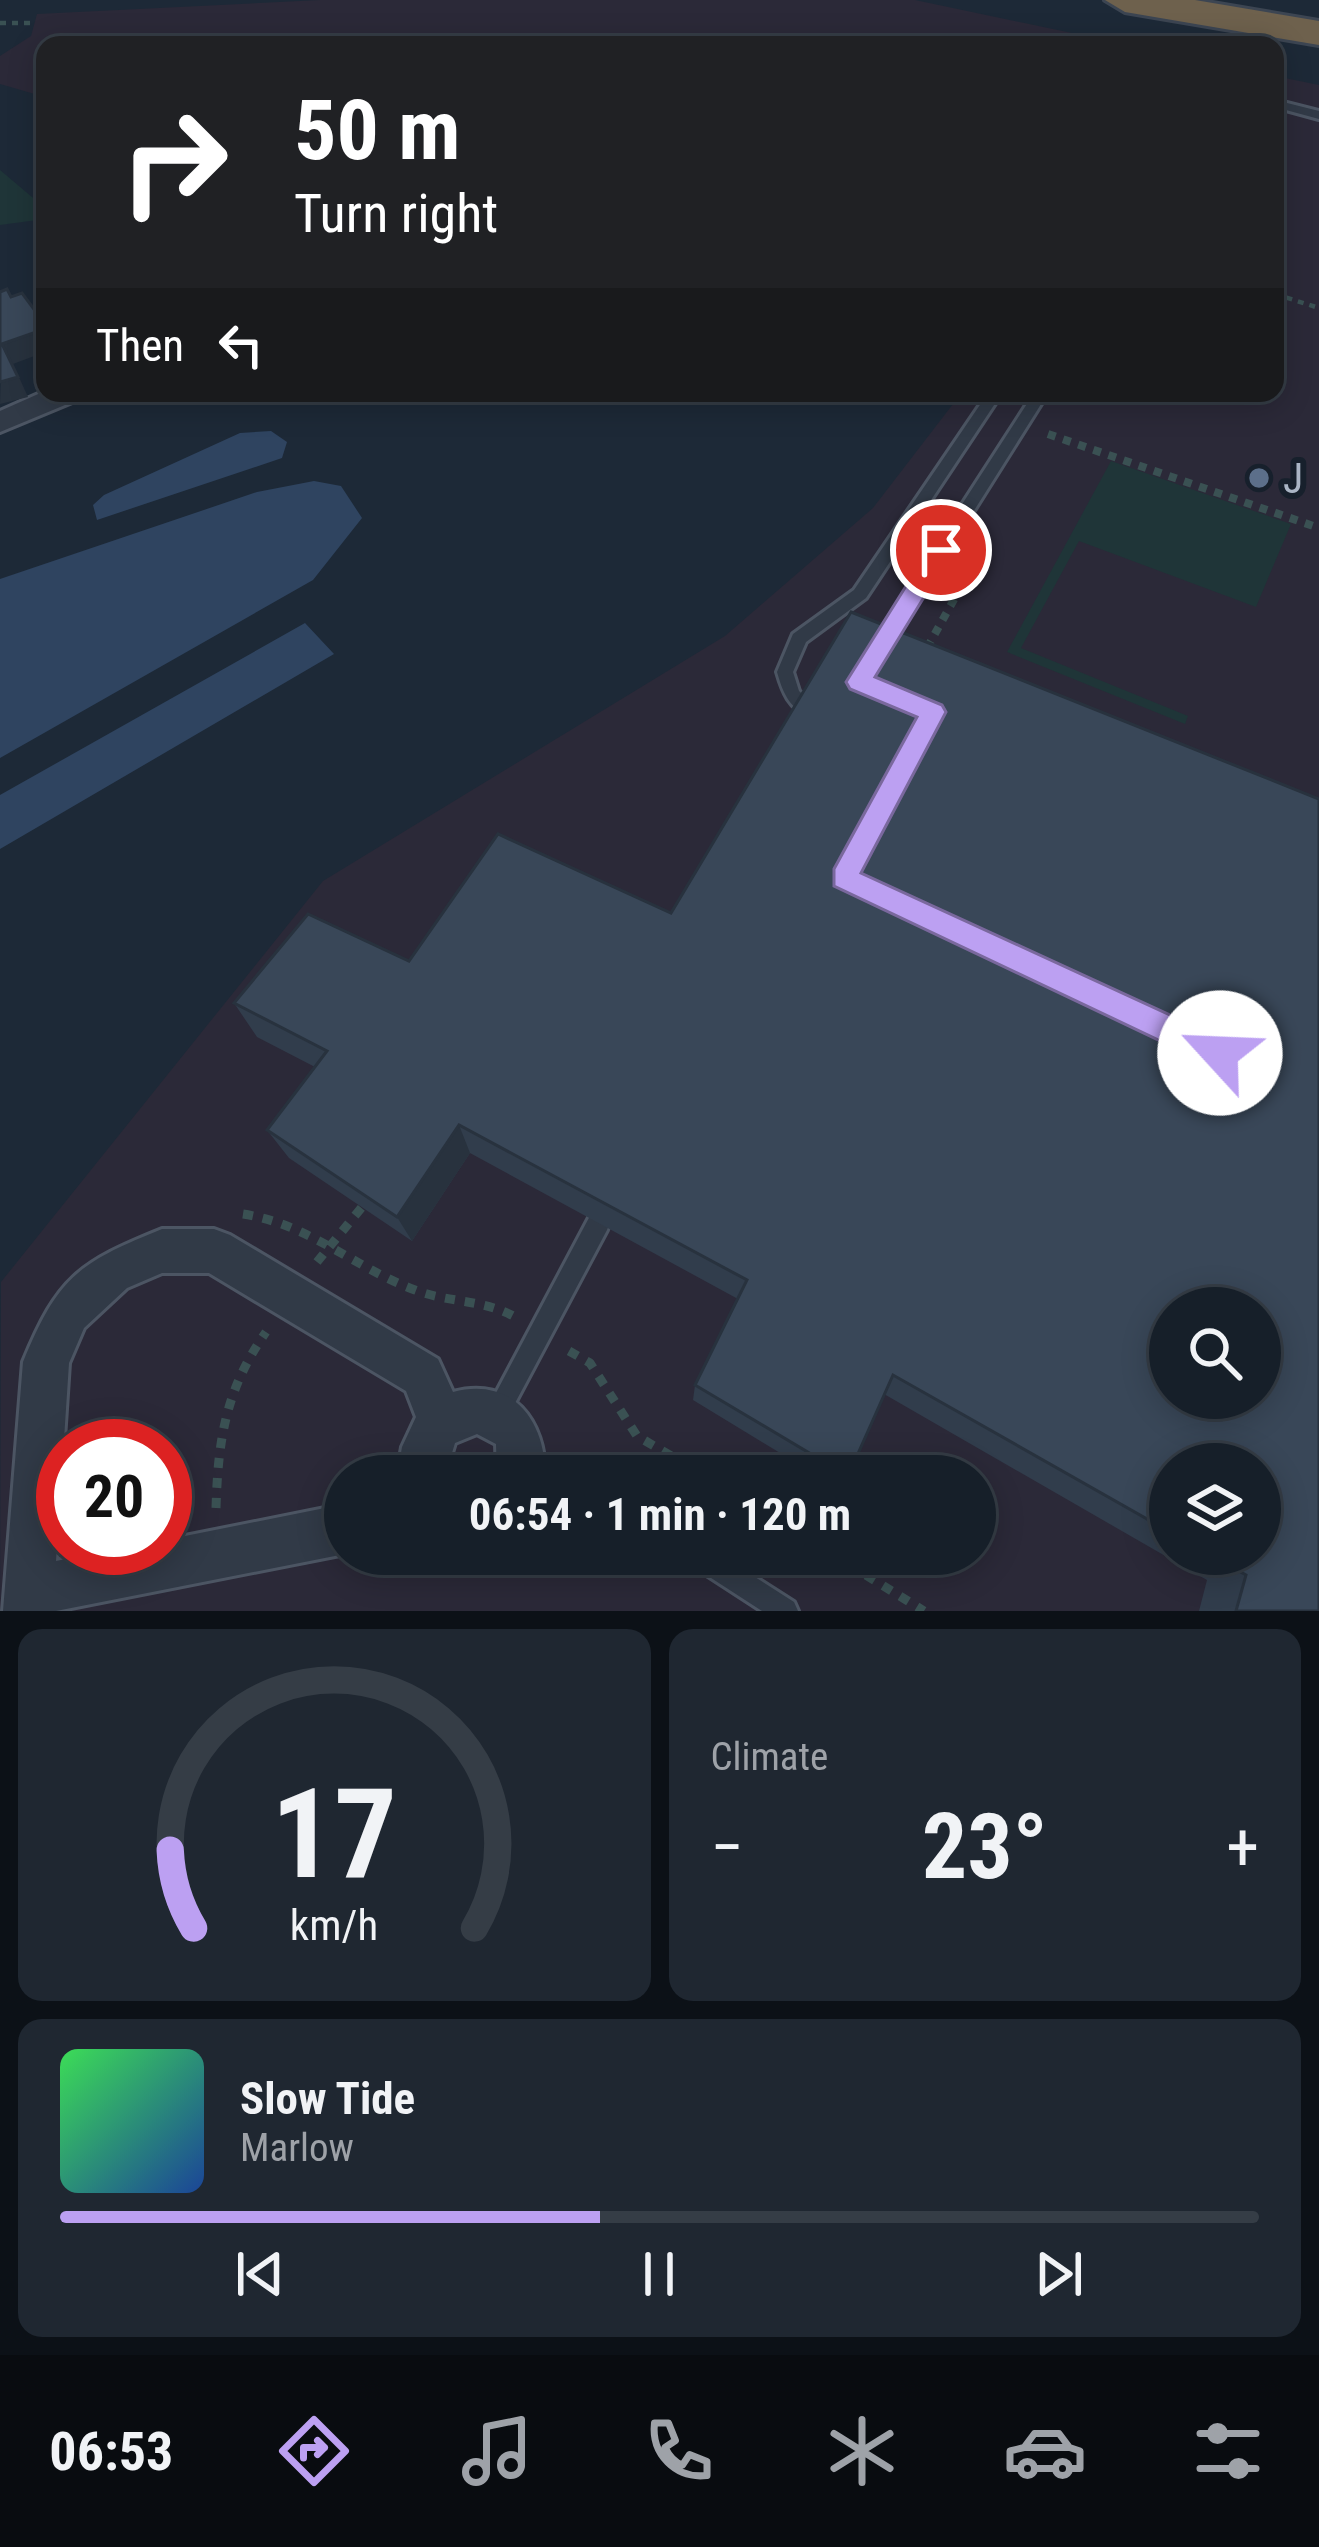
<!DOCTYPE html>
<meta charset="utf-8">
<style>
body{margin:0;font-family:"Roboto Condensed",sans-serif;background:#1f2731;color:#f1f3f6;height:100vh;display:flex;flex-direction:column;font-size:45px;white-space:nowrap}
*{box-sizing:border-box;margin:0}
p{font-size:39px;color:#9ea2a8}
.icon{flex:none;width:66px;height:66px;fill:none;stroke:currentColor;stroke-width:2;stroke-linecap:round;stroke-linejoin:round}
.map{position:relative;height:1611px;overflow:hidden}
.sheet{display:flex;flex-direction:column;gap:18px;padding:18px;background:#0c1117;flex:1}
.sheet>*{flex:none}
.guide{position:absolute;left:36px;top:36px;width:1248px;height:366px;border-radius:24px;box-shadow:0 6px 30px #0003,0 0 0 3px #353d46;background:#202124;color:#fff;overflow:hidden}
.buttons{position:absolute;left:1149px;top:1287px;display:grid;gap:24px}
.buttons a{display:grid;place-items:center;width:132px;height:132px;border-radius:50%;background:#161f29;box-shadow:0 6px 30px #0003,0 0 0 3px #353d46;font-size:60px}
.speed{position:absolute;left:36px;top:1419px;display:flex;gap:24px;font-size:60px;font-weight:700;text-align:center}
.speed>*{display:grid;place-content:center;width:156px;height:156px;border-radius:50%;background:#161f29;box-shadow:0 6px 30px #0003,0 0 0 3px #353d46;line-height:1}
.speed .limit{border:18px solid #d22;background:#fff;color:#111}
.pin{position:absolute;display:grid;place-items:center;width:102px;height:102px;color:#fff;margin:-51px;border:6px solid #fff;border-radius:50%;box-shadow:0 3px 12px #0007}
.me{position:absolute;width:132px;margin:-66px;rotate:295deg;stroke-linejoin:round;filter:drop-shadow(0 0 9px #0008)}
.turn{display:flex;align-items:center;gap:42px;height:252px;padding:0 60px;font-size:54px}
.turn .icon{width:156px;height:156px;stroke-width:2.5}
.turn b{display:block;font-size:84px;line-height:102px}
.then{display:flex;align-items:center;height:114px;padding:0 60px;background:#0003;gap:24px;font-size:45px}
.big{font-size:90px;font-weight:700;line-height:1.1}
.sheet .card{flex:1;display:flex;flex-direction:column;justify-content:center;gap:18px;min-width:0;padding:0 42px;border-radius:24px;background:#1f2731}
.sheet .dial{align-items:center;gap:0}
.dial svg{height:312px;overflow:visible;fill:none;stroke:#353d46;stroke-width:7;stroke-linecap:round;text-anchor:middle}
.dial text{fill:#f1f3f6;stroke:none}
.song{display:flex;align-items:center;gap:36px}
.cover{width:144px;height:144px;border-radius:18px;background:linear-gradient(135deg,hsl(130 70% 55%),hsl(220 70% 35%))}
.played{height:12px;border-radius:6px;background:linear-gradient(90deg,#bca0f2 45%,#353d46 45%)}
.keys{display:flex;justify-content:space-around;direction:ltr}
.heat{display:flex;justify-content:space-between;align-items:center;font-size:66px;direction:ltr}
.sheet .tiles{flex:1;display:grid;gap:18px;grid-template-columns:1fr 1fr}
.card:last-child{grid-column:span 2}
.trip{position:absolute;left:324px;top:1455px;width:672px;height:120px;border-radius:60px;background:#161f29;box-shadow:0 6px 30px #0003,0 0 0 3px #353d46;font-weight:700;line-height:120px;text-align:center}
.tab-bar{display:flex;height:192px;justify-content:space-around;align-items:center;background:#090c10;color:#9ea2a8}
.tab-bar .icon{width:84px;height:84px}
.tab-bar .current{color:#bca0f2}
.tab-bar b{font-size:54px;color:#f1f3f6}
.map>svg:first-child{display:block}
</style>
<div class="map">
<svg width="1319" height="1611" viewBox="0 0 1319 1611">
<rect width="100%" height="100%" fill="#1d2937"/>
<path fill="#2b2938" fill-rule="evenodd" d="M320,0H915L1129,45H45V97L0,84V56L31,36L37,14Z
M1275,76L1319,85V1611H0L1,1282L323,881L725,636L873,508L953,404L923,393H1275ZM1170,1308H1260V1398H1170ZM63,1446H165V1548H63ZM1170,1464H1260V1554H1170ZM345,1476H975V1554H345Z"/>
<path fill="#1f3538" d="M0,170L45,208V219L0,225Z
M1111,461L1291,524L1256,607L1079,541L1021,648L1188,716L1185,724L1007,652Z"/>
<path fill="#2f4460" d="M271,431L287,442L282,458L97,520L93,505L104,495L240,433Z
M314,481L341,486L362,518L313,580L0,758V579L257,492Z
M305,623L334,654L0,849V795Z"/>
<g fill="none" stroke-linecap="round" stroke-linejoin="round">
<g stroke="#4c5563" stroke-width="6">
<path id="service" d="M1275,100L1319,111V119L1275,107Z
M988,393H1002L866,598L806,642L793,672L799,691L819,710L810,717C789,708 783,693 777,672L793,634L854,590Z
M1034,393H1048L885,652H873L871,647L873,642Z
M599,1211L607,1214L610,1222L607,1230L505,1422L497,1426L489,1422L485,1414L489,1406L591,1214Z
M685,1554H719L794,1602L798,1611H762L688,1563Z"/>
</g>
<g stroke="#4c5563" stroke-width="6">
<path id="minor" d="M45,391L81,393L77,400L0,432V411Z
M162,1229H214L230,1235L438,1359L453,1392C512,1376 546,1421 545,1476H497L496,1444L477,1434L455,1443L445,1476H397L402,1447L416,1417L406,1391L209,1273H162L127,1288L84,1328L69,1363L56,1561L122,1548H165V1540L345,1504V1554L56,1611H3L23,1362C58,1277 78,1263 162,1229Z"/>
</g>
<g stroke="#3c4552" stroke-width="6">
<path id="motorway" d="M1105,0H1195L1319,21V45L1125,12Z"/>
</g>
<path stroke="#3a5153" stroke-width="4.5" stroke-dasharray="6 6" stroke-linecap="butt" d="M0,23H36
M1275,294L1319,308"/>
<path stroke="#3a5153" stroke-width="8" stroke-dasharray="8 8" stroke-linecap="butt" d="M1048,434L1319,528
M927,648L981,551"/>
<path stroke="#3a5153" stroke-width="9" stroke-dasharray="10 10" stroke-linecap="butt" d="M243,1214C309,1224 355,1268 415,1290C449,1303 483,1299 515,1317
M317,1262L362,1207
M569,1351L590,1363L637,1436L706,1476
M216,1508C218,1439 226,1389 266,1332
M832,1554L924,1611"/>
<use href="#service" fill="#313a47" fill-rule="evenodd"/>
<use href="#minor" fill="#313a47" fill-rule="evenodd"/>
<use href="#motorway" fill="#6e614d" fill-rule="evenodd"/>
</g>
<path fill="#313d4c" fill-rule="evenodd" d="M671,913L1319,1611H1199L1207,1580L884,1394L849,1476H818L693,1400L695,1385L738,1299L470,1153L412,1241L289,1158L267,1130L315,1067L257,1037L234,1003L409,961ZM1170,1464L1260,1554H1170Z"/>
<path fill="#28323e" d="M45,329V352L13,364L28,397L0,404L2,344Z
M459,1125L470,1153L412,1241L397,1217Z"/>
<path fill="#394758" stroke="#28323e" stroke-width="3" fill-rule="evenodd" d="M7,289L11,297L22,293L45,324V329L2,344L18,377L0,382V292Z
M851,612L1319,799V1611H1236L1246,1575L1208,1554H1260V1464H1170V1532L893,1375L848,1476L695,1385L747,1280L459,1125L397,1217L267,1130L327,1051L234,1003L308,914L409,961L498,834L671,913ZM1170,1308H1260V1398H1170Z"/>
<path fill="#bca0f2" stroke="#7a689d" stroke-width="3" d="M941,541L953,550L875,677L942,705L946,712L861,873L1231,1043L1235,1053L1231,1064L1220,1068L1209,1064L834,886V869L917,717L850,689L846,682L933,543Z"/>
<circle fill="#5c6f8a" stroke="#17202c" stroke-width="4.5" cx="1259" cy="478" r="12"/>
<g text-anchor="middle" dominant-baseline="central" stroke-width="12" stroke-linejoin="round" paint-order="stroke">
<g font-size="42" fill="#aab5c5" stroke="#17202c" text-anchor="start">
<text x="1283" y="478">J</text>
</g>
</g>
</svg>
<div class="buttons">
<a><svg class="icon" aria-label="search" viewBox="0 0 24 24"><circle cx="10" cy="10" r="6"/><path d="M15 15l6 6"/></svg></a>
<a><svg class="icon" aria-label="layers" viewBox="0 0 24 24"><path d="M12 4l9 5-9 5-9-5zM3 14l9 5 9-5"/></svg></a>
</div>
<div class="speed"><div class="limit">20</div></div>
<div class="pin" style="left:941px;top:550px;background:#d93025"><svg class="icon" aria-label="arrive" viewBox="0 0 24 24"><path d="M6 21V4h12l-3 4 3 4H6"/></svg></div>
<svg class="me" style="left:1220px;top:1053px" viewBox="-20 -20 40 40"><circle r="19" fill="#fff"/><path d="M0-13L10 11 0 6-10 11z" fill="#bca0f2"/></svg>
<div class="trip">06:54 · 1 min · 120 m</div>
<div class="guide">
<div class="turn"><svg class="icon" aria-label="right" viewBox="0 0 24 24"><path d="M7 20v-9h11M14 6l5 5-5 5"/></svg><div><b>50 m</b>Turn right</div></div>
<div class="then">Then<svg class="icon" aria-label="left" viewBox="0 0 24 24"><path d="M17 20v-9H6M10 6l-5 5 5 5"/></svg></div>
</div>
</div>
<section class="sheet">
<div class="tiles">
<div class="card dial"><svg viewBox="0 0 100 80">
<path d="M14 69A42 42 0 1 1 86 69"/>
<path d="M14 69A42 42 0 0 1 8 49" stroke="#bca0f2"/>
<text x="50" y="56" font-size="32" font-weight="700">17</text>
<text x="50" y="72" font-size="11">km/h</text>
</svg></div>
<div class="card"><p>Climate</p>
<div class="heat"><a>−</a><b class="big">23°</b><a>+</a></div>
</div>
<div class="card">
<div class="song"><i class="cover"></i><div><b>Slow Tide</b><p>Marlow</p></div></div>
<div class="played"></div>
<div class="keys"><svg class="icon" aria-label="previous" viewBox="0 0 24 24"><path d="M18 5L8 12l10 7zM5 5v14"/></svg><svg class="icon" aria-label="pause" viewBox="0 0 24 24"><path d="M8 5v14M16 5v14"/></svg><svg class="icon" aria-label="next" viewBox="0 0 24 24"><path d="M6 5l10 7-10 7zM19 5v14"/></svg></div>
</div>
</div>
</section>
<nav class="tab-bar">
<b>06:53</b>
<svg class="icon current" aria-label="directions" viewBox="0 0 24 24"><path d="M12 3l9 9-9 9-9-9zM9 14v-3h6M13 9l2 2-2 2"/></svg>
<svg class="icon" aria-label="music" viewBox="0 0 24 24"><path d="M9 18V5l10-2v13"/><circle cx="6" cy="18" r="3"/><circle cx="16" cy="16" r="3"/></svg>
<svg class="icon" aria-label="phone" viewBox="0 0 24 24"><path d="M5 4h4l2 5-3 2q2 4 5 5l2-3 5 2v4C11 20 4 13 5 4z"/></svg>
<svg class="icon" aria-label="climate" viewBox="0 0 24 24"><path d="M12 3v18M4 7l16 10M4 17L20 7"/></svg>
<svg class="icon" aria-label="car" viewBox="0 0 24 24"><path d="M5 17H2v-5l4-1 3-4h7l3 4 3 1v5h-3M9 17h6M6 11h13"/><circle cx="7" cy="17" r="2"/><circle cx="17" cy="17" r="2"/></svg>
<svg class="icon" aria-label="filters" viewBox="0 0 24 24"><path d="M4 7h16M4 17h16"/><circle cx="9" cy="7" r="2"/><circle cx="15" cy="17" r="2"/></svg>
</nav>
